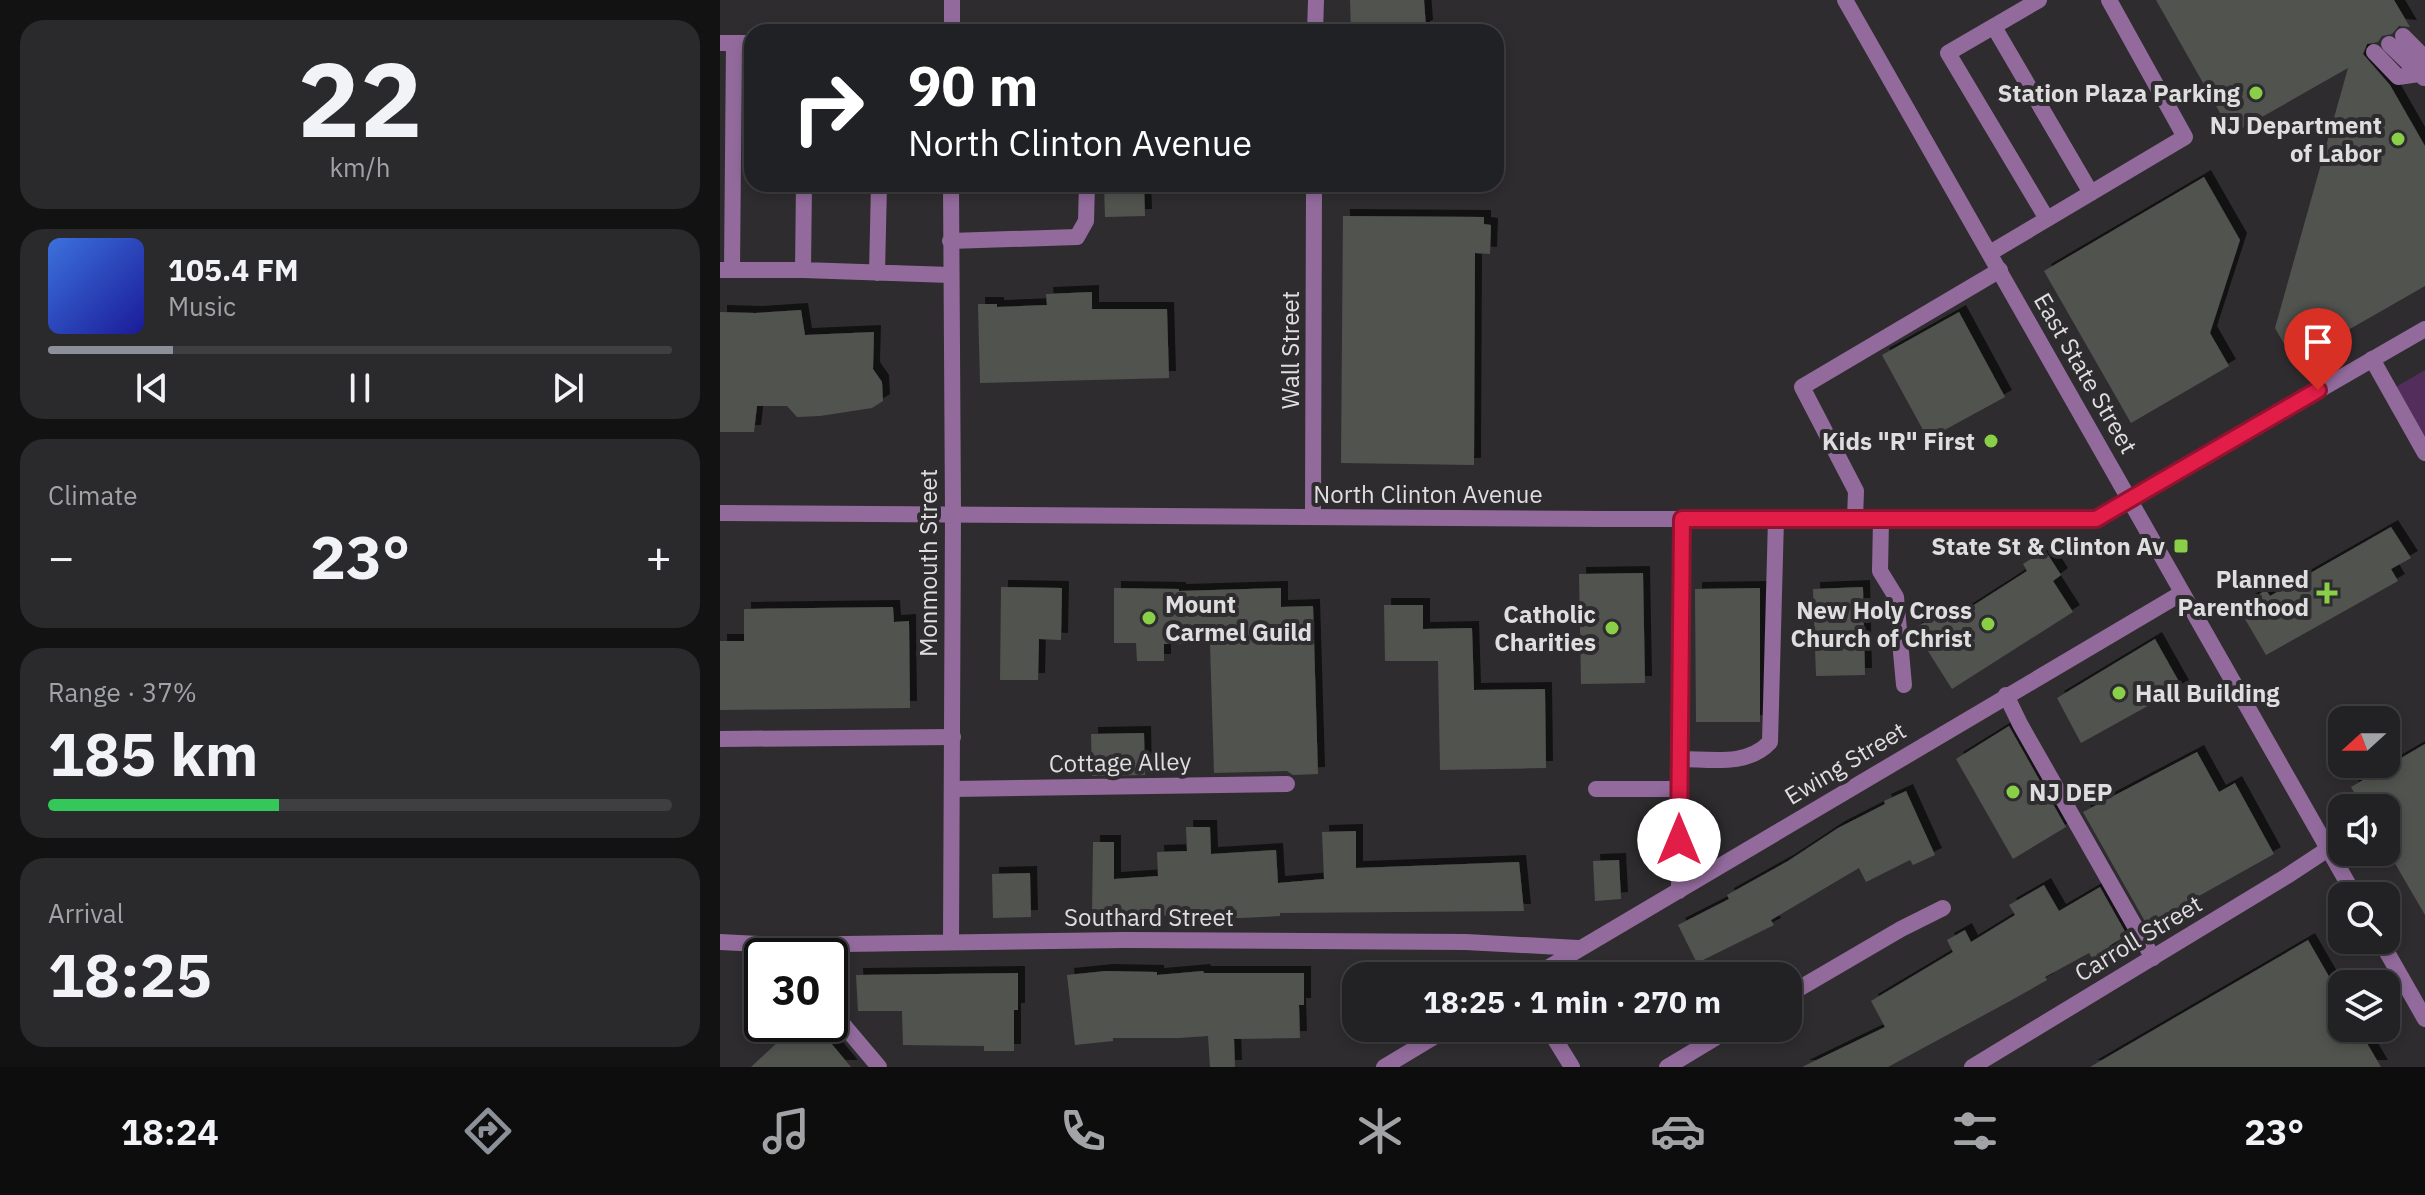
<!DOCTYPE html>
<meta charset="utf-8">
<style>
body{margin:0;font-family:"IBM Plex Sans",sans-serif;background:#2a292b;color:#f1f3f6;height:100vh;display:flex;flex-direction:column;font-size:30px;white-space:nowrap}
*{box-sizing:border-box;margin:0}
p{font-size:26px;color:#a2a3a6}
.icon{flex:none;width:44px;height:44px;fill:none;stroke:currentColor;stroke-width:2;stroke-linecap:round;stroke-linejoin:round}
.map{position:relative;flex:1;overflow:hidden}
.drawer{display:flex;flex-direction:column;gap:20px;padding:20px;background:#131213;width:720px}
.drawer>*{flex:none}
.guide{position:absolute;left:24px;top:24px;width:760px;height:168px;border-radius:24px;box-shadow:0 4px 12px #0003,0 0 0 2px #3f3e41;background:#202124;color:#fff;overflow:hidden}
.needle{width:52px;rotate:249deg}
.tools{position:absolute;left:1608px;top:706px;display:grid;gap:16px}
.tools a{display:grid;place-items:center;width:72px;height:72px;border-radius:16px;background:#222123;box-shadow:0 4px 12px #0003,0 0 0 2px #3f3e41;font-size:40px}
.speed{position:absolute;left:24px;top:938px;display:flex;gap:16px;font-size:40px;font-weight:700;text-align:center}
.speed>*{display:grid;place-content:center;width:104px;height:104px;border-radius:50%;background:#222123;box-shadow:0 4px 12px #0003,0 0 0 2px #3f3e41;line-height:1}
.speed .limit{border:4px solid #111;border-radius:12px;background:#fff;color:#111}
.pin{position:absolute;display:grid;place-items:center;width:68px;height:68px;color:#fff;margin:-82px -34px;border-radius:50% 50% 50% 0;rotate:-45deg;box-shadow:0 0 8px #0007}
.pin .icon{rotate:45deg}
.me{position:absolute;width:88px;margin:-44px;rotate:0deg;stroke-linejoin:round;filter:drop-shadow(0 0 6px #0008)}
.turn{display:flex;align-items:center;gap:28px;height:168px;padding:0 32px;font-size:36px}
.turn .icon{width:104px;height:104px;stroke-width:2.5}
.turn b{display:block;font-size:56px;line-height:68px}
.big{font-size:60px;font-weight:700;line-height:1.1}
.drawer .tile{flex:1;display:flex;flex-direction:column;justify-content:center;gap:12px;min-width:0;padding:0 28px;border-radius:24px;background:#2a292b}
.drawer .dial{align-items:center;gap:0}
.dial b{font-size:104px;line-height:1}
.song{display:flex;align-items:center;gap:24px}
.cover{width:96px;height:96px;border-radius:12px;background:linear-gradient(135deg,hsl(220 70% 55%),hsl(240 70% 35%))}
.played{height:8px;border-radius:4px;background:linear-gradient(90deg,#8c9099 20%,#3f3e41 20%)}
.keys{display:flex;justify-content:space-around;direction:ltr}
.heat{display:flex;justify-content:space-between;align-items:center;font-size:44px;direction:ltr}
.charge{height:12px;border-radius:6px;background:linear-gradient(90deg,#34c759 37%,#3f3e41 0)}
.trip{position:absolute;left:622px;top:962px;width:460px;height:80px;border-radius:24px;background:#222123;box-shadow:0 4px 12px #0003,0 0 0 2px #3f3e41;font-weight:700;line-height:80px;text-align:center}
.menu{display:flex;height:128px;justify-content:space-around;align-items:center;background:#0e0d0e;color:#a2a3a6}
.menu .icon{width:56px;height:56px}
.menu .selected{color:#8c9099}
.menu b{font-size:36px;color:#f1f3f6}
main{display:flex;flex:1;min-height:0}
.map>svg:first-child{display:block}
</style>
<main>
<section class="drawer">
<div class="tile dial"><b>22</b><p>km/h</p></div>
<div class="tile">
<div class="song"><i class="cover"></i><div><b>105.4 FM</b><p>Music</p></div></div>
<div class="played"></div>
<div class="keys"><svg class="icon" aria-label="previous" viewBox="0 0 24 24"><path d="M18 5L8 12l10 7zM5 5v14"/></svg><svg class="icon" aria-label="pause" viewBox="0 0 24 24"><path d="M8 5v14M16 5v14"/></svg><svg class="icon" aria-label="next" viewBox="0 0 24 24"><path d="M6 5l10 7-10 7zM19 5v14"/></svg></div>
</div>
<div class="tile"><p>Climate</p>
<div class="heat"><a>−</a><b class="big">23°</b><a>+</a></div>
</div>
<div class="tile"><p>Range · 37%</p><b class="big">185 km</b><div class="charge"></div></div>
<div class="tile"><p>Arrival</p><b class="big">18:25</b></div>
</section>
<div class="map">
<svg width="1705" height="1067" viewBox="0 0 1705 1067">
<defs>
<filter id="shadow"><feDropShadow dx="7" dy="-7" stdDeviation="0" flood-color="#0009"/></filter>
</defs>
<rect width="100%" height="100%" fill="#2e2c2f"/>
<path fill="#532e5d" d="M1705,370V453L1669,391Z"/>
<path fill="#515350" filter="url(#shadow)" d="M630,0H704L706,27L703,28V32H631Z
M1436,0H1674L1690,27L1679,26L1672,34L1662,36L1658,42L1647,44L1643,54L1670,85L1705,146V286L1574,361L1555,328L1628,68L1512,134Z
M1484,177L1520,240L1490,333L1509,366L1411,423L1324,271Z
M384,184H424L425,216L385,217Z
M623,216L764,217V224L771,225L770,254L755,253L754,465L621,463Z
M372,292V309H447L449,378L260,383L258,304H277V307L327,305L326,294Z
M81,310L85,335L154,332L153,369L162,382L163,401L152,408L100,416L77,417L67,406H37L34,432H0V312L35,313Z
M1239,312L1285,397L1208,439L1162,355Z
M1671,527L1691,558L1671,569L1678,581L1546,655L1518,607L1546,590L1550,596Z
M1325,550L1341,575L1333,581L1353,612L1232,689L1194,629L1225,609L1232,619L1307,571L1303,564Z
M923,573L925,683L861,684L859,574Z
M281,587L342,588L341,640L319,639L318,680H280Z
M1143,587L1145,675L1096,676L1093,589Z
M394,588L459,589V591L561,588V607L593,606L598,774L573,775L567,771L494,773L490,644H444V661H417L416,643H394Z
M1040,588V722H976L975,589Z
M664,605H703V629L752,628L754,690L825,689L826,768L720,770L718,661H665Z
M173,607L174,622L189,621L190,708L0,710V641H24V609Z
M1435,639L1462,687L1361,743L1337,698Z
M1289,726L1346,827L1293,859L1236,759Z
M424,733L425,775L372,776L371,734Z
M1705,744V915L1666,848V808H1643L1631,787Z
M1477,752L1499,792L1515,783L1554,854L1427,925L1363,812Z
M1186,791L1215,855L1193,865L1190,860L1146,882L1139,868L1051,920L1054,925L977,963L958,925L1009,899L1007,895L1068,861L1118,828L1165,804L1164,801Z
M466,827H490L491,854L556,850L558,883L604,879L602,832L636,831V868L799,862L804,911L560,913V916L521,918H468V914L421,917L372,916L373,842H394V879L438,876L437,852L467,851Z
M899,860L901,899L875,901L873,861Z
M310,873L311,917L273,918L272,874Z
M1324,885L1339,911L1380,887L1407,935L1389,946L1391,950L1373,960L1369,953L1325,977L1327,980L1290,1001L1168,1067H1082L1165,1027L1151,1001L1233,952L1227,940L1245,930L1251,942L1295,915L1289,905Z
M1588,940L1622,999V1028H1638L1661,1067H1370Z
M386,971L437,972V975L483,971L484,973H584V1005H579L580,1038L514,1039L515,1067H490L488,1036L459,1038H393V1041L355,1045L347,975Z
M298,973V1010H294V1051H264V1046L183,1045L182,1011H138L136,975Z
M77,1024H95L131,1067H31Z"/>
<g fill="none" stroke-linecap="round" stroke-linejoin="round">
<path stroke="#926b9c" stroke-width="16" d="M1319,0L1228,53L1327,219
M1274,27L1371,193
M1683,36L1700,53L1699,74
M0,43H32
M1669,44L1704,78
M1654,52L1678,77L1699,74
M1270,253L1465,137L1389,0
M0,270H83L230,275
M12,270L14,43
M83,270L84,184
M157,273L159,184
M1135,519L1136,491L1082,387L1280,270
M1161,520L1160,571L1176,597L1184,685
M1286,695L1300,724L1433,958
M0,739L233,737
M960,759C990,759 1027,767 1050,742L1056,519
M233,789L567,784
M876,789H960
M1068,995L1181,929L1223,908
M947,1067L1012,1028"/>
<path stroke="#926b9c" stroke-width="16" d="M232,32V0
M595,32L596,0
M231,184L233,514L231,942
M230,241L357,237L366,221L367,184
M1652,359L1705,453
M593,517L594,184
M959,891L962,519
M0,942L56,945L405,940L746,942L858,948
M814,976L1462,593
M110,1009L159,1067
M828,1028L852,1067
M664,1067L729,1028
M1252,1067L1567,876L1608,849"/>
<path stroke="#926b9c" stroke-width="16" d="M1125,0L1635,896
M0,513L887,519H1376L1705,329
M1660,940L1705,1019"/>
</g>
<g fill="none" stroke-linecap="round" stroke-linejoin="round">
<g stroke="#92132f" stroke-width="20">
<path id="route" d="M959,840L962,519H1376L1598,390"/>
</g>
<use href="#route" stroke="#e11d48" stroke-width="14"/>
</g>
<g fill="#89cf48" stroke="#2e2c2f" stroke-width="3">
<circle cx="1536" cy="93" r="8"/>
<circle cx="1678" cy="139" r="8"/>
<circle cx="1271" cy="441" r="8"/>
<rect x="1453" y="538" width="16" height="16" rx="4"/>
<path d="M1603 581h8v8h8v8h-8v8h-8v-8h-8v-8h8z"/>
<circle cx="429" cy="618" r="8"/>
<circle cx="1268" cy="624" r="8"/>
<circle cx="892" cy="628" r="8"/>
<circle cx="1399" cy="693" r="8"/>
<circle cx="1293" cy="792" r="8"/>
</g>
<g text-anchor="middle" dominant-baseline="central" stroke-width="8" stroke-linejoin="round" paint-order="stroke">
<g font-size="24" font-weight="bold" fill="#dfdedf" stroke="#2e2c2f" text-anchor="end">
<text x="1520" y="93">Station Plaza Parking</text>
<text x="1662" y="125">NJ Department<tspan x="1662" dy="28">of Labor</tspan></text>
<text x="1255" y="441">Kids "R" First</text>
<text x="1445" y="546">State St &amp; Clinton Av</text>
<text x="1589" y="579">Planned<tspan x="1589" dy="28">Parenthood</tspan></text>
<text x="445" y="604" text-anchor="start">Mount<tspan x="445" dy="28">Carmel Guild</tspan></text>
<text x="1252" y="610">New Holy Cross<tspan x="1252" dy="28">Church of Christ</tspan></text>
<text x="876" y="614">Catholic<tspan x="876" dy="28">Charities</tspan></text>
<text x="1415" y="693" text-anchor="start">Hall Building</text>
<text x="1309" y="792" text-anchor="start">NJ DEP</text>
</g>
<g font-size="24" fill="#dfdedf" stroke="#2e2c2f">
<text transform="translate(570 350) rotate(-90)">Wall Street</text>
<text transform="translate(1366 373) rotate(60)">East State Street</text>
<text x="708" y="494">North Clinton Avenue</text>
<text transform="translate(208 563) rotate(-90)">Monmouth Street</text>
<text transform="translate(400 762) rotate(-1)">Cottage Alley</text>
<text transform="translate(1125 763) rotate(-31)">Ewing Street</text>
<text x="429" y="917">Southard Street</text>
<text transform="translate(1418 938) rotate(-31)">Carroll Street</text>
</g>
</g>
</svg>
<div class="tools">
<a><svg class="needle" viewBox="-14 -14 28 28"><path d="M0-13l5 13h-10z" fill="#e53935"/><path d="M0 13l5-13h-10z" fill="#a2a3a6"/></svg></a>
<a><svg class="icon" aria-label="sound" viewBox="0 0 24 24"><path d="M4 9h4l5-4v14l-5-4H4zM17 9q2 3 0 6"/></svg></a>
<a><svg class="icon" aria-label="search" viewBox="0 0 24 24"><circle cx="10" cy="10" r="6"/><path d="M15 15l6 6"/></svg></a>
<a><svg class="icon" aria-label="layers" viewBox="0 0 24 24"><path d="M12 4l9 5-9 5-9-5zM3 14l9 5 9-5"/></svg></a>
</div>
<div class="speed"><div class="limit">30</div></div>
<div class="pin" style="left:1598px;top:390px;background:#d93025"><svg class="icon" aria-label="arrive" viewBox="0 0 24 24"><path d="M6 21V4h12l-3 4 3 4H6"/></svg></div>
<svg class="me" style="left:959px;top:840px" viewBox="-20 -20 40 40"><circle r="19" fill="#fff"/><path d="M0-13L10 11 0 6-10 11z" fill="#e11d48"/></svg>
<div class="trip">18:25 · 1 min · 270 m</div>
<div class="guide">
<div class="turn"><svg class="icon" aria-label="right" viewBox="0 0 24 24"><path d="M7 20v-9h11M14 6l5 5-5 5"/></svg><div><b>90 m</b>North Clinton Avenue</div></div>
</div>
</div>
</main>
<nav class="menu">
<b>18:24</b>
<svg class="icon selected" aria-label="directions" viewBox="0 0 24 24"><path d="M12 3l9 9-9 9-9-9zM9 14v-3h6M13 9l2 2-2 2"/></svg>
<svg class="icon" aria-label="music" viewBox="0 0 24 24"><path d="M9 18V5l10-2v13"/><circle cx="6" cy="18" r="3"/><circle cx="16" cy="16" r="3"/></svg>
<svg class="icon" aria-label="phone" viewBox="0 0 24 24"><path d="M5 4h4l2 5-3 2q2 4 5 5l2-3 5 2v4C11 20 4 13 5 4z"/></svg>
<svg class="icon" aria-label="climate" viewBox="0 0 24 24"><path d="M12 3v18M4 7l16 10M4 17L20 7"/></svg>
<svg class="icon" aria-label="car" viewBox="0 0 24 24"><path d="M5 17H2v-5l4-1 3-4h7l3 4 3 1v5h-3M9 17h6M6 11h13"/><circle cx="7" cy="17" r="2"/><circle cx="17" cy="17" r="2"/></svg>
<svg class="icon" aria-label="filters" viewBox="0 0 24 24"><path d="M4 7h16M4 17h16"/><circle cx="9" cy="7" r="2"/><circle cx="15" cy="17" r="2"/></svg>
<b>23°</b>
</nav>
